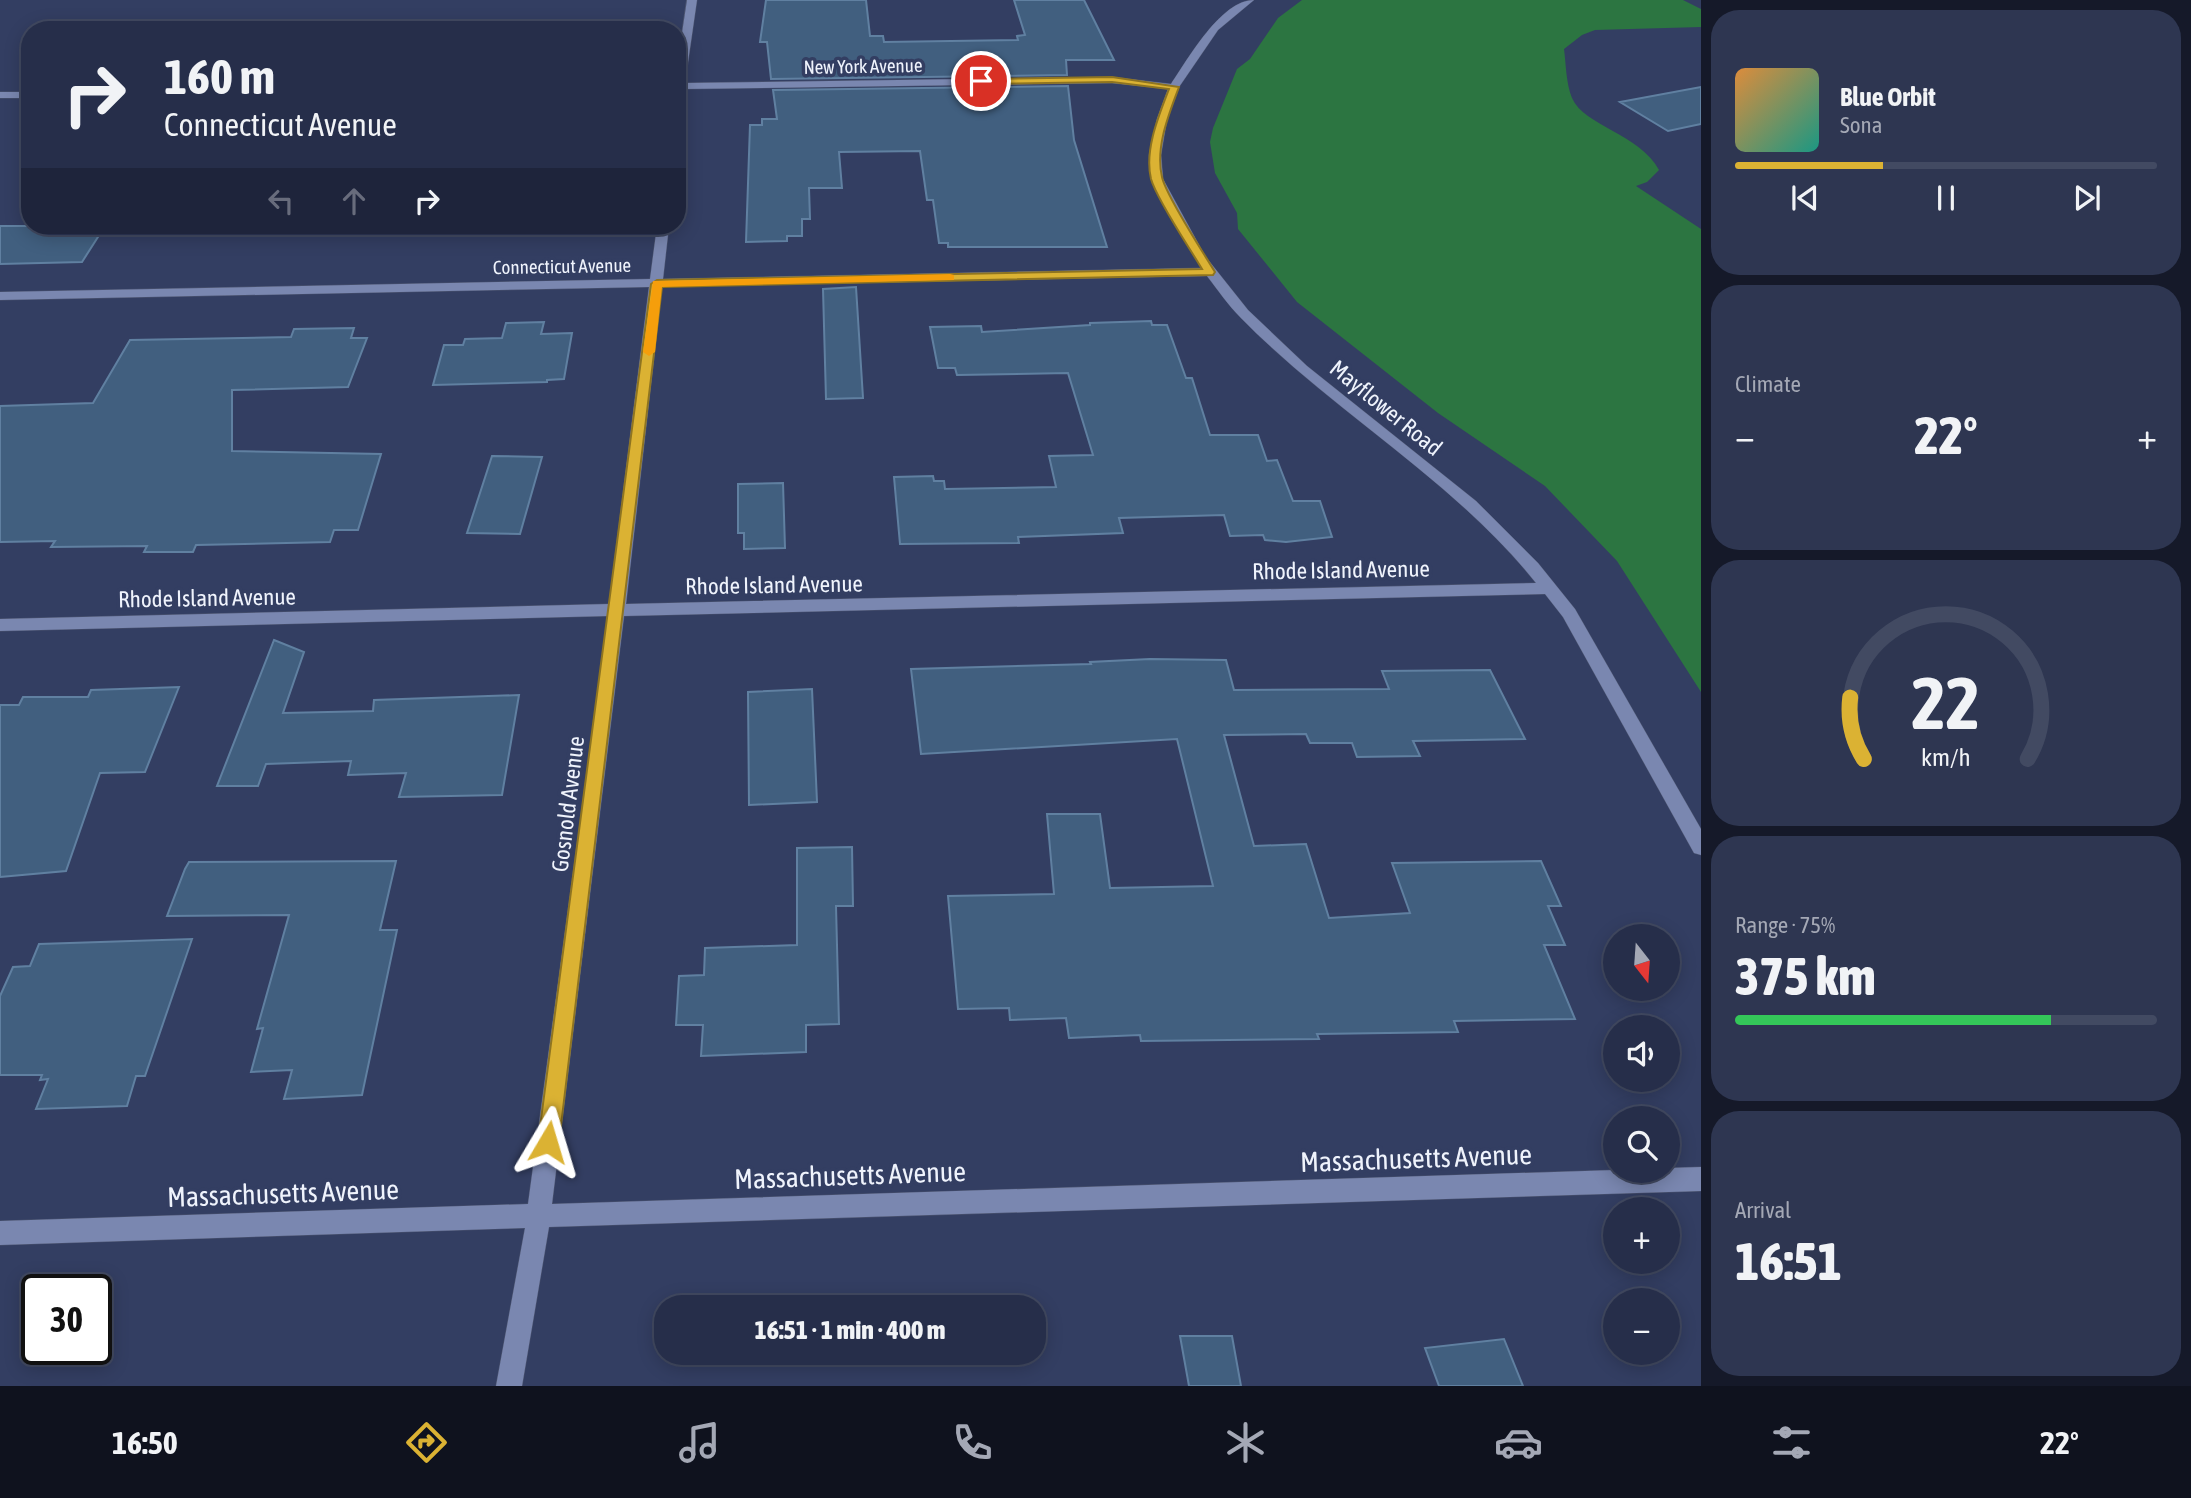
<!DOCTYPE html>
<meta charset="utf-8">
<style>
body{margin:0;font-family:"Asap Condensed",sans-serif;background:#2e3651;color:#f1f3f6;height:100vh;display:flex;flex-direction:column;font-size:26px;white-space:nowrap}
*{box-sizing:border-box;margin:0}
p{font-size:23px;color:#a4a8b5}
.icon{flex:none;width:38px;height:38px;fill:none;stroke:currentColor;stroke-width:2;stroke-linecap:round;stroke-linejoin:round}
.map{position:relative;flex:1;overflow:hidden}
.drawer{display:flex;flex-direction:column;gap:10px;padding:10px;background:#151929;width:490px}
.drawer>*{flex:none}
.hud{position:absolute;left:21px;top:21px;width:665px;height:214px;border-radius:28px;box-shadow:0 4px 18px #0003,0 0 0 2px #424a62;background:#262e4a;color:#f1f3f6;overflow:hidden}
.needle{width:46px;rotate:163deg}
.tools{position:absolute;left:1603px;top:924px;display:grid;gap:14px}
.tools a{display:grid;place-items:center;width:77px;height:77px;border-radius:50%;background:#262e4a;box-shadow:0 4px 18px #0003,0 0 0 2px #424a62;font-size:35px}
.speed{position:absolute;left:21px;top:1274px;display:flex;gap:14px;font-size:35px;font-weight:700;text-align:center}
.speed>*{display:grid;place-content:center;width:91px;height:91px;border-radius:50%;background:#262e4a;box-shadow:0 4px 18px #0003,0 0 0 2px #424a62;line-height:1}
.speed .limit{border:4px solid #111;border-radius:10px;background:#fff;color:#111}
.pin{position:absolute;display:grid;place-items:center;width:60px;height:60px;color:#fff;margin:-30px;border:4px solid #fff;border-radius:50%;box-shadow:0 2px 7px #0007}
.me{position:absolute;width:77px;margin:-38px;rotate:7deg;stroke-linejoin:round;filter:drop-shadow(0 0 5px #0008)}
.turn{display:flex;align-items:center;gap:24px;height:147px;padding:0 28px;font-size:32px}
.turn .icon{width:91px;height:91px;stroke-width:2.5}
.turn b{display:block;font-size:49px;line-height:60px}
.lanes{display:flex;align-items:center;height:66px;padding:0 28px;background:#0003;justify-content:center;gap:35px;direction:ltr}
.lanes .off{opacity:.35}
.big{font-size:52px;font-weight:800;line-height:1.1}
.drawer .widget{flex:1;display:flex;flex-direction:column;justify-content:center;gap:10px;min-width:0;padding:0 24px;border-radius:28px;background:#2e3651}
.drawer .dial{align-items:center;gap:0}
.dial svg{height:182px;overflow:visible;fill:none;stroke:#424a62;stroke-width:7;stroke-linecap:round;text-anchor:middle}
.dial text{fill:#f1f3f6;stroke:none}
.song{display:flex;align-items:center;gap:21px}
.cover{width:84px;height:84px;border-radius:10px;background:linear-gradient(135deg,hsl(30 70% 55%),hsl(170 70% 35%))}
.played{height:7px;border-radius:4px;background:linear-gradient(90deg,#dbb233 35%,#424a62 35%)}
.keys{display:flex;justify-content:space-around;direction:ltr}
.heat{display:flex;justify-content:space-between;align-items:center;font-size:38px;direction:ltr}
.charge{height:10px;border-radius:5px;background:linear-gradient(90deg,#34c759 75%,#424a62 0)}
.trip{position:absolute;left:654px;top:1295px;width:392px;height:70px;border-radius:28px;background:#262e4a;box-shadow:0 4px 18px #0003,0 0 0 2px #424a62;font-weight:800;line-height:70px;text-align:center}
.tab-bar{display:flex;height:112px;justify-content:space-around;align-items:center;background:#0f121e;color:#a4a8b5}
.tab-bar .icon{width:49px;height:49px}
.tab-bar .on{color:#dbb233}
.tab-bar b{font-size:32px;color:#f1f3f6}
main{display:flex;flex:1;min-height:0}
.map>svg:first-child{display:block}
</style>
<main>
<div class="map">
<svg width="1701" height="1386" viewBox="0 0 1701 1386">
<rect width="100%" height="100%" fill="#333e62"/>
<path fill="#2c7541" d="M1302,0H1683L1701,9V27L1595,30L1582,35L1564,49C1566,64 1566,84 1572,98C1584,126 1640,134 1659,170L1647,182L1636,186L1701,229V692L1617,561L1545,486L1438,413L1297,302L1238,229L1237,213L1215,173L1210,142L1213,128L1237,69L1250,59L1278,18Z"/>
<path fill="#415f7f" stroke="#6080a1" stroke-width="2" d="M766,0H866L870,36H883L884,42L1018,40L1017,36L1025,35L1014,0H1084L1114,60H1066L1067,75L771,79L767,42H760Z
M1068,86L1074,140L1107,247H948V243H939L933,200H927L920,151L839,152L842,188H809L810,219H802V236H787V241L746,242L750,125H762V119H777L773,90Z
M1701,87V124L1668,131L1620,102Z
M0,226H105L82,262L0,264Z
M856,287L863,398L826,399L823,289Z
M1151,321L1152,325H1167L1186,378H1192L1210,435H1258L1267,461L1277,460L1293,501H1320L1332,537L1286,542L1265,540L1263,535L1230,536L1224,515L1119,518L1123,533L1018,537L1019,543L900,544L894,477L933,476L934,481H944L945,489L1056,487L1049,456L1093,455L1068,373L957,375L955,368H938L930,327L981,326L982,332L1090,325V323Z
M544,322L541,334L572,333L564,379L547,380V382L433,385L444,345H463L465,339L502,338L506,323Z
M354,328L351,338H367L348,387L232,390V451L381,454L358,530H334L330,542L196,545L193,552H144L147,546L51,547L55,541L0,542V406L93,403L130,340L291,337L294,329Z
M492,456L542,457L520,534L467,533Z
M783,483L785,548L744,549V533H738V484Z
M274,640L304,652L283,713L373,711L374,700L519,695L502,795L399,797L406,773L348,775L351,761L266,764L258,786H217Z
M1150,659L1226,660L1234,690L1389,689L1382,671L1490,670L1525,739L1413,741L1420,756L1357,757L1352,743H1310L1306,734L1224,735L1254,846L1306,844L1329,918L1410,913L1392,863L1541,861L1561,906H1548L1565,945H1544L1575,1019L1454,1021L1458,1032L1317,1034L1319,1039L1141,1041L1140,1035L1069,1038L1066,1018L1010,1020L1009,1008L958,1009L948,896L1054,894L1047,814H1100L1110,888L1213,886L1177,739L921,754L911,669L1091,664L1090,662Z
M179,687L145,772L100,773L66,871L0,877V705H19L23,697H88L91,690Z
M812,689L817,802L749,805L748,692Z
M852,847L853,906H836L839,1024L806,1025V1052L701,1056L703,1025H676L679,976L704,975L705,948L797,945V848Z
M396,861L380,930H397L362,1095L284,1099L292,1070L251,1072L263,1028L257,1029L289,915L167,916L185,869L189,862Z
M192,939L145,1076H136L127,1106L36,1109L48,1079L40,1080L42,1075H0V996L13,967L30,966L39,944Z
M1180,1336H1232L1241,1386H1189Z
M1504,1339L1523,1386H1439L1425,1348Z"/>
<g fill="none" stroke-linecap="round" stroke-linejoin="round">
<g stroke="#4e5671" stroke-width="1">
<path id="minor" d="M687,0H697L685,83L1112,77L1171,84C1188,59 1221,0 1254,0L1218,30L1179,87L1167,119L1161,155L1163,179L1205,256L1248,310L1307,366L1476,501L1538,563L1575,609L1701,829V855L1694,853L1563,617L1545,594L624,616L552,1204L1615,1170L1668,1171V1168L1701,1167V1191L549,1227L522,1386H496L525,1228L0,1245V1221L528,1204L608,616L0,631V619L609,604L649,287L0,300V292L650,279L657,226H669L663,279L1202,268L1151,179L1149,155L1157,119L1168,89L1112,83L684,89L682,101L677,104V66ZM1207,276C1218,290 1228,305 1241,318C1333,412 1453,479 1536,583L626,604L662,287Z
M0,92H30V98H0Z"/>
</g>
<use href="#minor" fill="#7a87b0" fill-rule="evenodd"/>
</g>
<path fill="#dbb233" stroke="#8e7421" stroke-width="2" d="M1112,77L1179,87C1169,114 1155,147 1162,177C1166,196 1203,252 1215,272L1213,275L662,287L559,1142L556,1149L548,1152L541,1149L538,1142L651,284L657,280L1202,269C1189,247 1157,200 1151,179C1144,150 1159,115 1169,89L1112,82L981,84L976,81L981,79Z"/>
<path fill="#f59e0b" d="M950,274L954,275V280L662,287L655,352L649,356L643,352L653,281Z"/>
<g text-anchor="middle" dominant-baseline="central" stroke-width="7" stroke-linejoin="round" paint-order="stroke">
<g font-size="19" fill="#eff3fc" stroke="#333e62">
<text transform="translate(863 66) rotate(-1)">New York Avenue</text>
<text transform="translate(562 266) rotate(-1)">Connecticut Avenue</text>
</g>
<g font-size="23" fill="#eff3fc" stroke="#333e62">
<text transform="translate(1386 408) rotate(39)">Mayflower Road</text>
<text transform="translate(1341 570) rotate(-1)">Rhode Island Avenue</text>
<text transform="translate(774 585) rotate(-1)">Rhode Island Avenue</text>
<text transform="translate(207 598) rotate(-1)">Rhode Island Avenue</text>
<text transform="translate(568 804) rotate(-83)">Gosnold Avenue</text>
</g>
<g font-size="28" fill="#eff3fc" stroke="#333e62">
<text transform="translate(1416 1158) rotate(-2)">Massachusetts Avenue</text>
<text transform="translate(850 1175) rotate(-2)">Massachusetts Avenue</text>
<text transform="translate(283 1193) rotate(-2)">Massachusetts Avenue</text>
</g>
</g>
</svg>
<div class="tools">
<a><svg class="needle" viewBox="-14 -14 28 28"><path d="M0-13l5 13h-10z" fill="#e53935"/><path d="M0 13l5-13h-10z" fill="#a4a8b5"/></svg></a>
<a><svg class="icon" aria-label="sound" viewBox="0 0 24 24"><path d="M4 9h4l5-4v14l-5-4H4zM17 9q2 3 0 6"/></svg></a>
<a><svg class="icon" aria-label="search" viewBox="0 0 24 24"><circle cx="10" cy="10" r="6"/><path d="M15 15l6 6"/></svg></a>
<a>+</a>
<a>−</a>
</div>
<div class="speed"><div class="limit">30</div></div>
<div class="pin" style="left:981px;top:81px;background:#d93025"><svg class="icon" aria-label="arrive" viewBox="0 0 24 24"><path d="M6 21V4h12l-3 4 3 4H6"/></svg></div>
<svg class="me" style="left:548px;top:1142px" viewBox="-20 -20 40 40"><path d="M0-17L14 15 0 8-14 15z" fill="#dbb233" stroke="#fff" stroke-width="4"/></svg>
<div class="trip">16:51 · 1 min · 400 m</div>
<div class="hud">
<div class="turn"><svg class="icon" aria-label="right" viewBox="0 0 24 24"><path d="M7 20v-9h11M14 6l5 5-5 5"/></svg><div><b>160 m</b>Connecticut Avenue</div></div>
<div class="lanes"><svg class="icon off" aria-label="left" viewBox="0 0 24 24"><path d="M17 20v-9H6M10 6l-5 5 5 5"/></svg><svg class="icon off" aria-label="ahead" viewBox="0 0 24 24"><path d="M12 20V5M6 11l6-6 6 6"/></svg><svg class="icon" aria-label="right" viewBox="0 0 24 24"><path d="M7 20v-9h11M14 6l5 5-5 5"/></svg></div>
</div>
</div>
<section class="drawer">
<div class="widget">
<div class="song"><i class="cover"></i><div><b>Blue Orbit</b><p>Sona</p></div></div>
<div class="played"></div>
<div class="keys"><svg class="icon" aria-label="previous" viewBox="0 0 24 24"><path d="M18 5L8 12l10 7zM5 5v14"/></svg><svg class="icon" aria-label="pause" viewBox="0 0 24 24"><path d="M8 5v14M16 5v14"/></svg><svg class="icon" aria-label="next" viewBox="0 0 24 24"><path d="M6 5l10 7-10 7zM19 5v14"/></svg></div>
</div>
<div class="widget"><p>Climate</p>
<div class="heat"><a>−</a><b class="big">22°</b><a>+</a></div>
</div>
<div class="widget dial"><svg viewBox="0 0 100 80">
<path d="M14 69A42 42 0 1 1 86 69"/>
<path d="M14 69A42 42 0 0 1 8 42" stroke="#dbb233"/>
<text x="50" y="56" font-size="32" font-weight="700">22</text>
<text x="50" y="72" font-size="11">km/h</text>
</svg></div>
<div class="widget"><p>Range · 75%</p><b class="big">375 km</b><div class="charge"></div></div>
<div class="widget"><p>Arrival</p><b class="big">16:51</b></div>
</section>
</main>
<nav class="tab-bar">
<b>16:50</b>
<svg class="icon on" aria-label="directions" viewBox="0 0 24 24"><path d="M12 3l9 9-9 9-9-9zM9 14v-3h6M13 9l2 2-2 2"/></svg>
<svg class="icon" aria-label="music" viewBox="0 0 24 24"><path d="M9 18V5l10-2v13"/><circle cx="6" cy="18" r="3"/><circle cx="16" cy="16" r="3"/></svg>
<svg class="icon" aria-label="phone" viewBox="0 0 24 24"><path d="M5 4h4l2 5-3 2q2 4 5 5l2-3 5 2v4C11 20 4 13 5 4z"/></svg>
<svg class="icon" aria-label="climate" viewBox="0 0 24 24"><path d="M12 3v18M4 7l16 10M4 17L20 7"/></svg>
<svg class="icon" aria-label="car" viewBox="0 0 24 24"><path d="M5 17H2v-5l4-1 3-4h7l3 4 3 1v5h-3M9 17h6M6 11h13"/><circle cx="7" cy="17" r="2"/><circle cx="17" cy="17" r="2"/></svg>
<svg class="icon" aria-label="filters" viewBox="0 0 24 24"><path d="M4 7h16M4 17h16"/><circle cx="9" cy="7" r="2"/><circle cx="15" cy="17" r="2"/></svg>
<b>22°</b>
</nav>
